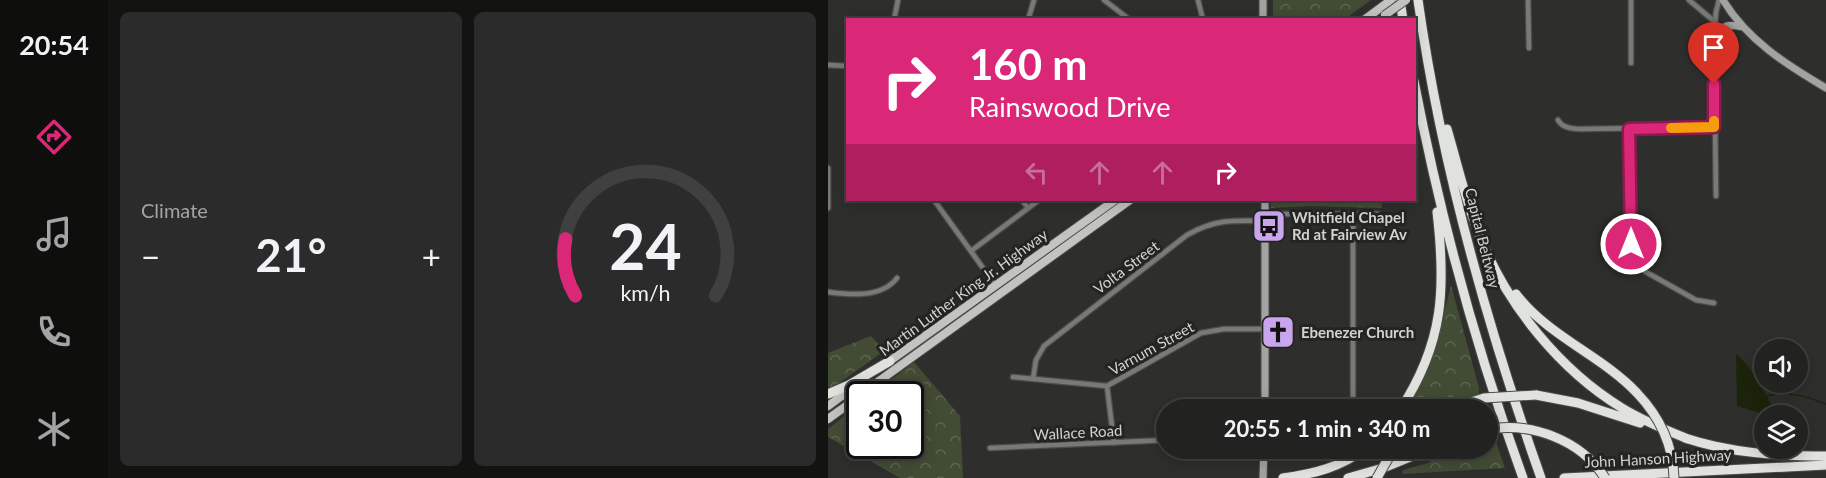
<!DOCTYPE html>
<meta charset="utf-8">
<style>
body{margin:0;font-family:Lato,sans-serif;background:#2a2b2a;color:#f1f3f6;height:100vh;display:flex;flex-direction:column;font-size:22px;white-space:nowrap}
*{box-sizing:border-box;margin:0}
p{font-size:20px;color:#a2a4a5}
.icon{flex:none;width:33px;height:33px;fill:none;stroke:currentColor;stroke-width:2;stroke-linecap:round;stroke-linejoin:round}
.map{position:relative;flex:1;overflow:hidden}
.side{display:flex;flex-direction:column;gap:12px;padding:12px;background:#131312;width:720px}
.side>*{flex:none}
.top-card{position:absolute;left:18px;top:18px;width:570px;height:183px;border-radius:0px;box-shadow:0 3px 15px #0003,0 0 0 2px #3f403f;background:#db2777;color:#fff;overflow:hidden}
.controls{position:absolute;left:926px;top:339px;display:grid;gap:12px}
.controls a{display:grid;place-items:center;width:54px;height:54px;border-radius:50%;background:#222321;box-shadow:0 3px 15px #0003,0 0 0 2px #3f403f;font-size:30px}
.speed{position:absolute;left:18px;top:381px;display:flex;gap:12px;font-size:30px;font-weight:700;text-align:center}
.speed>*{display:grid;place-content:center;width:78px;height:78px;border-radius:50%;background:#222321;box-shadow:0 3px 15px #0003,0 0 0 2px #3f403f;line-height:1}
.speed .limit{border:3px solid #111;border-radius:9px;background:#fff;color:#111}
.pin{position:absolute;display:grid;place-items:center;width:51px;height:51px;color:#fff;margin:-62px -26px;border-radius:50% 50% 50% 0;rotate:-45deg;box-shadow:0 0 6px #0007}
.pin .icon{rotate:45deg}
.me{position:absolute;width:66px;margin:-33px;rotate:0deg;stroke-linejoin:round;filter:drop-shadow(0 0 4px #0008)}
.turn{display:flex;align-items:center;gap:21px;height:126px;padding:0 24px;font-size:27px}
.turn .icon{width:78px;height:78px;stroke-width:2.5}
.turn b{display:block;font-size:42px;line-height:51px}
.lanes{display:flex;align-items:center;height:57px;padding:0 24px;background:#0003;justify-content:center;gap:30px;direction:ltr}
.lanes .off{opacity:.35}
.big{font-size:45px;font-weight:700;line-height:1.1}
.side .tile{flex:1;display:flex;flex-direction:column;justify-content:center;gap:9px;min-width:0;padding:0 21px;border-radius:9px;background:#2a2b2a}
.side .dial{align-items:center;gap:0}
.dial svg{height:156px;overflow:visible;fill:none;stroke:#3f403f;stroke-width:7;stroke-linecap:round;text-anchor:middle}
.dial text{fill:#f1f3f6;stroke:none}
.heat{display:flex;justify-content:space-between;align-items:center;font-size:33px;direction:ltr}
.side .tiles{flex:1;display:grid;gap:12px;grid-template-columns:repeat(2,1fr)}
.trip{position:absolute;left:328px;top:399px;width:342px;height:60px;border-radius:30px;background:#222321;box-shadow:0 3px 15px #0003,0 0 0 2px #3f403f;font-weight:700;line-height:60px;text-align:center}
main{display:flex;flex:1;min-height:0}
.dock{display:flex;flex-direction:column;width:108px;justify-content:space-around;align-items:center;background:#0e0e0d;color:#a2a4a5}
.dock .icon{width:42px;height:42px}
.dock .on{color:#db2777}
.dock b{font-size:27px;color:#f1f3f6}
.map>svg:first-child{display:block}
</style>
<main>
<nav class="dock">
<b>20:54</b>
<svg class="icon on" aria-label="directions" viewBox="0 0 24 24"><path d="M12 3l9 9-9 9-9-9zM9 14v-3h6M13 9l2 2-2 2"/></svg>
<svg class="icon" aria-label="music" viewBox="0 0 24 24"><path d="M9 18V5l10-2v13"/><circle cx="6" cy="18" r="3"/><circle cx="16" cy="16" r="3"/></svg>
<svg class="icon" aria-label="phone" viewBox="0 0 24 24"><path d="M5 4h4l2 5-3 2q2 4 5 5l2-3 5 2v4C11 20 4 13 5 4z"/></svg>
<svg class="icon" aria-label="climate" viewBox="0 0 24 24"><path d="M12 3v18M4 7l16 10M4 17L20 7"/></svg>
</nav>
<section class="side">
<div class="tiles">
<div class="tile"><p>Climate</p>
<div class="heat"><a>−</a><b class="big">21°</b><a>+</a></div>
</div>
<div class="tile dial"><svg viewBox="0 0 100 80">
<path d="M14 69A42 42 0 1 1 86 69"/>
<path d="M14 69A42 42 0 0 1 9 40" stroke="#db2777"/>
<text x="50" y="56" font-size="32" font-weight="700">24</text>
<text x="50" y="72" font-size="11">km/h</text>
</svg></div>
</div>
</section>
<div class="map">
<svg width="998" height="478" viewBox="0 0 998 478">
<defs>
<pattern id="forest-crowns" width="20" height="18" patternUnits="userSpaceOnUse" patternTransform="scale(1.5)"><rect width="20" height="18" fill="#424c34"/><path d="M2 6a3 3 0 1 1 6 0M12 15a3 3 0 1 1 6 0" fill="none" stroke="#5c6550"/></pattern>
</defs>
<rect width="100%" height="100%" fill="#2e2f2c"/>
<path fill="url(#forest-crowns)" d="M445,0H543L517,19L445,20Z
M443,200H553L554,208L480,206L443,208Z
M623,285L651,388V400L656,409L578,410L610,337Z
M43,336L56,351L0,391V353Z
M86,362L132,416L135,478H72L0,437V429L31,404L32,446H82V394H44Z
M660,419L677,468L574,474L575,470L600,463L624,449L660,448Z"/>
<path fill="#1b240b" d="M908,354C920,362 945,401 946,415H938L909,406Z"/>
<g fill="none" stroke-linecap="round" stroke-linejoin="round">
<path stroke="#1b240b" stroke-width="1.5" d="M939,396C959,390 980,397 998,404"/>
<g stroke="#4c4d4a" stroke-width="7">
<path id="street" d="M276,0L302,20
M370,0L375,20
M700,0L701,48
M803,0V63
M861,0L887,22
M66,20L70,0
M200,20L206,0
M0,65L20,66
M730,120C734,128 744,129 753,129L886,127
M801,129L803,244L807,262L818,272L868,300L886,303
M0,168V208
M888,196L886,38L888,12L891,0
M106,200L168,286
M194,200L200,208
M437,214H550
M525,214V410
M143,251L211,200
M0,292C22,295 54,298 69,278
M185,377L279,386L373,333L396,329H438
M205,379L208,360L216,346L359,235C387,219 406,220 437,221
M279,386L286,443
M162,448L339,440"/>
</g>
<g stroke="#4c4d4a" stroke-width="9">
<path id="secondary" d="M435,0V20
M895,0C919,40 959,65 998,88
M886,38C897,24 898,24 915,27
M437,410V200
M435,478L436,448"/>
</g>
<g stroke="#4c4d4a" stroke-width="10">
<path id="primary" d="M536,20L563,0
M59,363L287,200
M33,394L302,200
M0,406L30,384
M0,419L32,396"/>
</g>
<g stroke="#4c4d4a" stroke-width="11">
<path id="highway" d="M572,0L575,20
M590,0C613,163 658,323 713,478
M586,81C612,216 648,349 695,478
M619,129C630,166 638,204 653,239C680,306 732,370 794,408C815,421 838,430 860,439
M688,294C721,337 773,355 809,393
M0,394L21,385L62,361
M708,395L750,403L812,423
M572,410C616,343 618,288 609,212
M857,438C902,453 950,456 998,456
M455,478C486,474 513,467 538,448
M520,478L555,468L604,448
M736,478L998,465"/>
</g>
<use href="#street" stroke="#797a78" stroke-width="4.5"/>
<use href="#secondary" stroke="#a3a4a1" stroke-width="7"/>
<use href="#primary" stroke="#c3c4c1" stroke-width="8"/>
<use href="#highway" stroke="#e0e2de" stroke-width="9"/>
<g stroke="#4c4d4a" stroke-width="10" stroke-linecap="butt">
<path id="primary-bridge" d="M557,15L578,0"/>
</g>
<g stroke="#4c4d4a" stroke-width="11" stroke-linecap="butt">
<path id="highway-bridge" d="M809,393C831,416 845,445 846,478
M618,410L656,398L708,395
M660,429C704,422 753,440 777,478
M549,478L566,448"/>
</g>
<use href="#primary-bridge" stroke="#c3c4c1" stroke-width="8"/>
<use href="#highway-bridge" stroke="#e0e2de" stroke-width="9"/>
</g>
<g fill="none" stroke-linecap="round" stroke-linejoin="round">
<g stroke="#8e194d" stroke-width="15">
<path id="route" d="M803,244L801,129L886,127V84"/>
</g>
<use href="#route" stroke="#db2777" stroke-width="10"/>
<path stroke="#f59e0b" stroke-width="10" d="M843,128L886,127V121"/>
</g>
<defs>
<g id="bus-square" transform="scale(1.725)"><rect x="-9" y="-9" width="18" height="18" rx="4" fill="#c9a5ee" stroke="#242523"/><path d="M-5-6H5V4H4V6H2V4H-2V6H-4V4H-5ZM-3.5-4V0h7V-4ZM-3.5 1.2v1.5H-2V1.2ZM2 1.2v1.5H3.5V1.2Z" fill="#111"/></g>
<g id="church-square" transform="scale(1.725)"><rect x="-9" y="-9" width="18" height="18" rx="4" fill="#c9a5ee" stroke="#242523"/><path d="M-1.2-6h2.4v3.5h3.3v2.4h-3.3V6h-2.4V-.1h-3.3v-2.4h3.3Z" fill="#111"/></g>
</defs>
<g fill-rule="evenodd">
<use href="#bus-square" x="441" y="226"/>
<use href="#church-square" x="450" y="332"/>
</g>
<g text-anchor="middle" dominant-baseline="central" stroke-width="6" stroke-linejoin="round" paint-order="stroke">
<g font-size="15" font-weight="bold" fill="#d2d3d1" stroke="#242523" text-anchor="start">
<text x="464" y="217">Whitfield Chapel<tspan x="464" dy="17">Rd at Fairview Av</tspan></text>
<text x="473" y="332">Ebenezer Church</text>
</g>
<g font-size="15" fill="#d2d3d1" stroke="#242523">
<text transform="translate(655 238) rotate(76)">Capital Beltway</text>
<text transform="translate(298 267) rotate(-37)">Volta Street</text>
<text transform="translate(135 292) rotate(-36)">Martin Luther King Jr. Highway</text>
<text transform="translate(323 348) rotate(-29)">Varnum Street</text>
<text transform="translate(250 432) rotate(-3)">Wallace Road</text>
<text transform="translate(830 458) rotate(-3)">John Hanson Highway</text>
</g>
</g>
</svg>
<div class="controls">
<a><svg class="icon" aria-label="sound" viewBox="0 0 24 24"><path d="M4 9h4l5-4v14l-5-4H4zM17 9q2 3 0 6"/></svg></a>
<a><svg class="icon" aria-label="layers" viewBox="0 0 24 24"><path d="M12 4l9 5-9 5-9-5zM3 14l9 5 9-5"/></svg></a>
</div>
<div class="speed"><div class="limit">30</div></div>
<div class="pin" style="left:886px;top:84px;background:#d93025"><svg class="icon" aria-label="arrive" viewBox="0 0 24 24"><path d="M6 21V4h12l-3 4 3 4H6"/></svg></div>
<svg class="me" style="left:803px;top:244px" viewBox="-20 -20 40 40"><circle r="17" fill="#db2777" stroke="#fff" stroke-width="3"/><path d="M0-11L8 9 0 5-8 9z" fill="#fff"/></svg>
<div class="trip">20:55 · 1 min · 340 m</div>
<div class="top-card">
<div class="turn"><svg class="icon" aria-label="right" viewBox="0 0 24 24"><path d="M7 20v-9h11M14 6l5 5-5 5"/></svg><div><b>160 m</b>Rainswood Drive</div></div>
<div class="lanes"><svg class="icon off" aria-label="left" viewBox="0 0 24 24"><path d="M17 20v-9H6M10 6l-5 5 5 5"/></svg><svg class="icon off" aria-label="ahead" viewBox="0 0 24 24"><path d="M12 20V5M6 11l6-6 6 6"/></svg><svg class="icon off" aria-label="ahead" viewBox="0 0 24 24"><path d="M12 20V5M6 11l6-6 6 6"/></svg><svg class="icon" aria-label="right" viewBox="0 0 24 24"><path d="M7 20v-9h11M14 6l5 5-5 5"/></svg></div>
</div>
</div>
</main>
